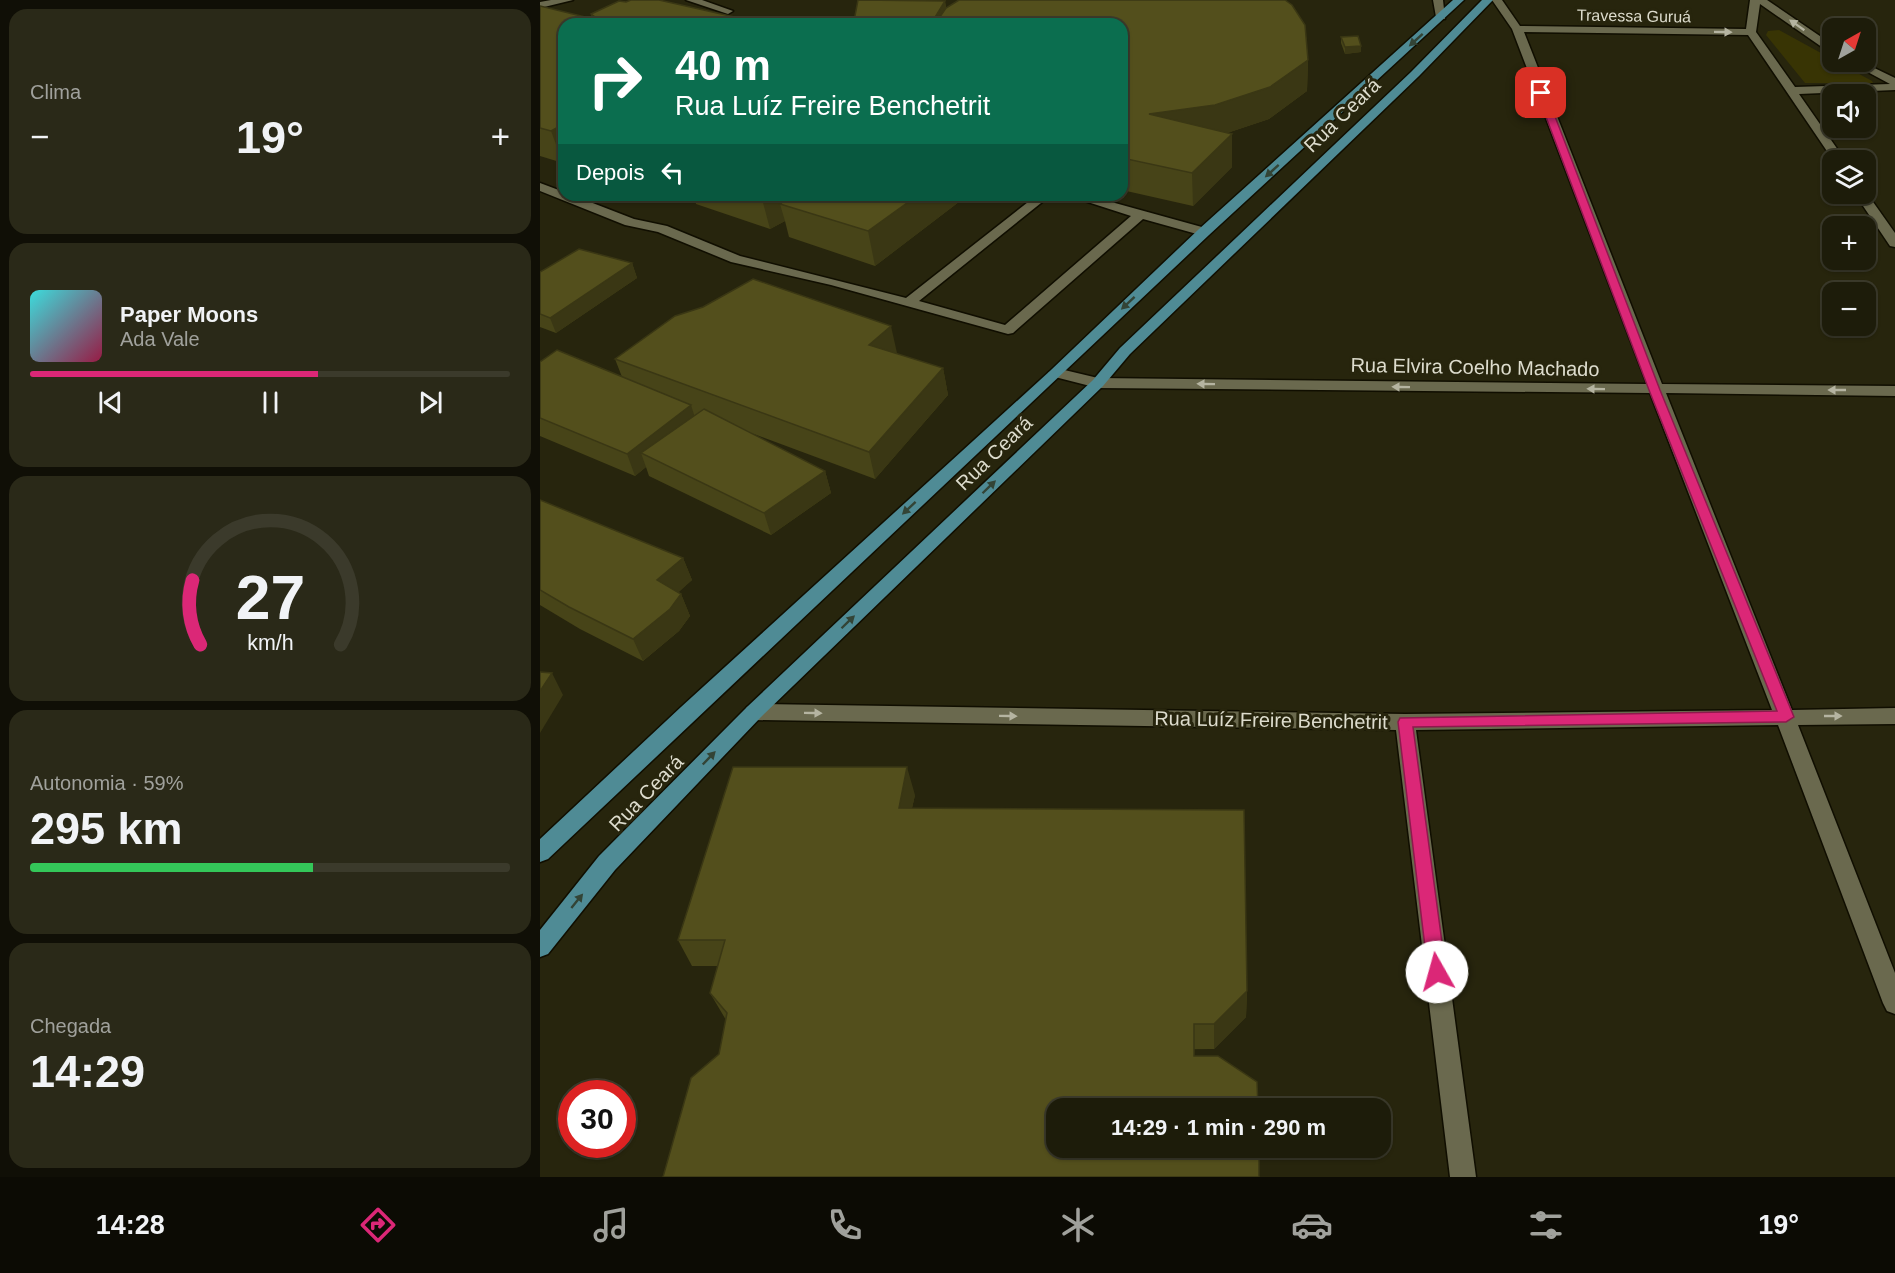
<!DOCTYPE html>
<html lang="pt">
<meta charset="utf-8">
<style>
body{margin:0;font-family:Helvetica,sans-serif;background:#2a2918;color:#f1f3f6;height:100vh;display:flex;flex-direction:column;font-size:22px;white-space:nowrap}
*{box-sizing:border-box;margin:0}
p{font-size:20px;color:#a0a19c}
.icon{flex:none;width:33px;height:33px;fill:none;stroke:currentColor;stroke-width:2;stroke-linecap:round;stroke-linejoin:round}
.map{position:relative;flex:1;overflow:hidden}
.side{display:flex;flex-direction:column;gap:9px;padding:9px;background:#100f06;width:540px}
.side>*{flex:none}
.top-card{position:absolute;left:18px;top:18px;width:570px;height:183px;border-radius:18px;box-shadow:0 2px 4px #0004,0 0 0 2px #3b3a2b;background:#0b6e4f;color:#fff;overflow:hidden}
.needle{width:39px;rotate:39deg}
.controls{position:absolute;left:1282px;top:18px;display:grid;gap:12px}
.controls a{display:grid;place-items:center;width:54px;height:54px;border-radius:12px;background:#1d1c0a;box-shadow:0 2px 4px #0004,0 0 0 2px #3b3a2b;font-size:30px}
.speed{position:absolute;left:18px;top:1080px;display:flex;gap:12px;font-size:30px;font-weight:700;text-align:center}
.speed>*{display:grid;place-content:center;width:78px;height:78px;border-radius:50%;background:#1d1c0a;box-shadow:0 2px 4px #0004,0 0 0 2px #3b3a2b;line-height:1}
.speed .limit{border:9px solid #d22;background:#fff;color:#111}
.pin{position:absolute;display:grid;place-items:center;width:51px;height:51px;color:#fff;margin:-26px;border-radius:12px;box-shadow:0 3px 9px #0006}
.me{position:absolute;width:66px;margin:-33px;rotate:353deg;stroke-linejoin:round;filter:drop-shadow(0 0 4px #0008)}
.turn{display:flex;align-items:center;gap:21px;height:126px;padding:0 18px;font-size:27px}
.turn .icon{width:78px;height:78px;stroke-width:2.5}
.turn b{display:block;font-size:42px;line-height:51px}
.then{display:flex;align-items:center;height:57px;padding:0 18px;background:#0003;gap:12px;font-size:22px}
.big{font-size:45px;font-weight:800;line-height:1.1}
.side .tile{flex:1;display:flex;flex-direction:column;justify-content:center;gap:9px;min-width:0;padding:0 21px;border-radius:18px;background:#2a2918}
.side .dial{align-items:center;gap:0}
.dial svg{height:156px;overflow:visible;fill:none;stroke:#3b3a2b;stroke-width:7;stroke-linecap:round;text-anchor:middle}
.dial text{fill:#f1f3f6;stroke:none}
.song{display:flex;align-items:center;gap:18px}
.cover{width:72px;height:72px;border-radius:9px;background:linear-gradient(135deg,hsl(180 70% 55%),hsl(340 70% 35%))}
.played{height:6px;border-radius:3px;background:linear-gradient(90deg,#db2777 60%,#3b3a2b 60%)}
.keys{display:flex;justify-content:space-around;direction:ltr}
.heat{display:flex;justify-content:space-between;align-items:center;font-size:33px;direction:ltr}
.charge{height:9px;border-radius:4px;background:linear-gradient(90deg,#34c759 59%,#3b3a2b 0)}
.trip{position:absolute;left:506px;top:1098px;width:345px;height:60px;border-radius:18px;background:#1d1c0a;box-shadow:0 2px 4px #0004,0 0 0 2px #3b3a2b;font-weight:800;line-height:60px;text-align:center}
.dock{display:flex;height:96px;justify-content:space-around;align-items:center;background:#0c0b04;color:#a0a19c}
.dock .icon{width:42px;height:42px}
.dock .selected{color:#db2777}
.dock b{font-size:27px;color:#f1f3f6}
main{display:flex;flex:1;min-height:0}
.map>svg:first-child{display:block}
</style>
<main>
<section class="side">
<div class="tile"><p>Clima</p>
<div class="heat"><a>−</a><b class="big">19°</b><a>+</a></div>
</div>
<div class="tile">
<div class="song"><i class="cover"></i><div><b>Paper Moons</b><p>Ada Vale</p></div></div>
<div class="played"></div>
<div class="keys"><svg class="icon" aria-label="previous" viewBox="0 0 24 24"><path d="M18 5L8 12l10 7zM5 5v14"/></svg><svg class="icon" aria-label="pause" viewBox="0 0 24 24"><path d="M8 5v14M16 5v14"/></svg><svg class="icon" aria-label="next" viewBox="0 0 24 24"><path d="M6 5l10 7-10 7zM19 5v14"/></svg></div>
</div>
<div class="tile dial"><svg viewBox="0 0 100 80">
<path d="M14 69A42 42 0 1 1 86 69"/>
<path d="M14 69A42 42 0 0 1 10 36" stroke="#db2777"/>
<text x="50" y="56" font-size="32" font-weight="700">27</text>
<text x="50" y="72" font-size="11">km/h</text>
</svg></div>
<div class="tile"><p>Autonomia · 59%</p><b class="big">295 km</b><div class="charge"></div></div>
<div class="tile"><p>Chegada</p><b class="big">14:29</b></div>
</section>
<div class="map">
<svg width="1355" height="1177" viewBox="0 0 1355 1177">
<rect width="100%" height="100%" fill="#27250d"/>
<path fill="#383404" d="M1239,30L1332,81L1333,83H1265L1226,35L1228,31Z"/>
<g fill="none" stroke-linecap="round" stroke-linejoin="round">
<g stroke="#100e00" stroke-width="3">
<path id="minor" d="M11,0H33L0,8V2Z
M146,0H162L193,11L188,14Z
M893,0H903L905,19L896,17Z
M952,0H962L980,26L1206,29L1210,0H1227L1293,45V53L1289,52L1220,4L1216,32L1255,87L1350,84L1309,62H1322L1355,78V90L1259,94L1305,160H1293L1208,35L984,32L1122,384L1355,386V396L1126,393L1252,710L1355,708V724L1258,725L1355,973V1014L1347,1011L1343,1003L1238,725L876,730L936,1177H910L856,730L214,720L207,717L204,712L207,707L214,704L865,714L1232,710L1110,393L558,388L511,376L508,373L516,368L558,378L1107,384L972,29Z
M0,183L24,192V195H32L94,219L127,226L200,256L366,298L497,195H511L379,301L465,325L591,216L526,195H546L669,229L671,232L664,236L603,219L473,333L468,334L291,285L191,262L118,232L85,225L0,191Z
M1326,192L1355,233V247L1350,246L1315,194Z"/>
</g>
<g stroke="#100e00" stroke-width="3">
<path id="major" d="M913,0H924L669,235L8,859L0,862V839L141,707L511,370L659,229Z
M942,0H953L879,76L590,354L563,386L221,717L75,870L8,954L0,957V930L59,856L207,707L553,380L580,348L871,72Z"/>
</g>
<use href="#minor" fill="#6a694e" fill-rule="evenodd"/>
<use href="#major" fill="#4f8b95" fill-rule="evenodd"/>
</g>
<path fill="#474418" d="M318,0L405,1L406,8L419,0H745L752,5L765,25L768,60L767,91L729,119L687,133L692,134V167L653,206L582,190V24H266V23L314,21Z
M0,6L52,19L51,14L217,22L218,24H24L23,163L0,156Z
M801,37L821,52L805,54L801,43Z
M154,195H428L335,266L249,237L245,221L230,229L156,204Z
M92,263L97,278L16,333L0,327V272Z
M357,353L355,354L403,368L408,395L335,479L211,433L285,471L291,493L231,535L109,476L106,467L95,476L0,436V362L82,377L75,359Z
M0,500L143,558L152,580L138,592L141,594L150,616L139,631L103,661L40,629L0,605Z
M375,795L372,808L707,991L706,1017L674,1049L179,1054L186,1020L170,993L178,966H152L138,940Z"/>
<path fill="#3a3714" d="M405,1L408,24H391V23Z
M821,46V52L805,54V47Z
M768,60L767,91L729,119L675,137L609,114Z
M24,124V163H23L11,131Z
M692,134V167L653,206L652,173Z
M221,195H288L240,204L245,221L230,229Z
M378,195H428L335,266L328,231Z
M92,263L97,278L16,333L10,318Z
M351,326L357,353L334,373L329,345Z
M403,368L408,395L335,479L329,452Z
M151,405L158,427L101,453L106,467L95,476L87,454Z
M285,471L291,493L231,535L224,513Z
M143,558L152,580L127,603L117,580Z
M141,594L150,616L139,631L103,661L93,639Z
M12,673L23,695L0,733V691Z
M367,767L375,795L366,835L359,808Z
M707,991L706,1017L674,1049V1024Z"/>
<path fill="#534f1c" stroke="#3a3714" stroke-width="1.5" d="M91,0H119L217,22L213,24H74L52,19L55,17L51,14L79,1L86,2Z
M318,0L405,1L391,24H266V23L314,21Z
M419,0H745L752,5L765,25L768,60L730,87L675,105L609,114L692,134L652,173L582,158V24H395L406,8Z
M0,6L74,24H24V124L11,131L0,128Z
M818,36L821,46L805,47L801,37Z
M253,195H378L328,231L240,204Z
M39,249L92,263L10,318L0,314V272Z
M213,279L351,326L329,345L403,368L329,452L75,359L135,316L163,307Z
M17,350L151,405L87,454L0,418V362Z
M164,409L285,471L224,513L101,453Z
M0,500L143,558L117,580L141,594L130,609L93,639L29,607L0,590Z
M0,672L12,673L0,691Z
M193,767H367L359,808L704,810L707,991L674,1024H654V1056H678L717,1082L718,1108H516V1148H719V1177H123L151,1078L179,1054L187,1013L170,993L185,940H138Z"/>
<defs><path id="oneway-solid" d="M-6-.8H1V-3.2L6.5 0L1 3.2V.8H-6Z" transform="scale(1.5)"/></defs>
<g fill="#b5b4a1">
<use href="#oneway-solid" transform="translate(1257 25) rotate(-145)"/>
<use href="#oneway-solid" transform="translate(1183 32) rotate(1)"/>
<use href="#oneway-solid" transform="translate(666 384) rotate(-179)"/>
<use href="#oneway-solid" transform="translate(861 387) rotate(-179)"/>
<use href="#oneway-solid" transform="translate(1056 389) rotate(-179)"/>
<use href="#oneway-solid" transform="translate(1297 390) rotate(-180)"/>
<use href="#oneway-solid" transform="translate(273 713) rotate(1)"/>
<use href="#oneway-solid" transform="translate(468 716) rotate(1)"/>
<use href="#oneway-solid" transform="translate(1293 716)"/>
</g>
<g fill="#334436">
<use href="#oneway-solid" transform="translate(876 40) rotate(138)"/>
<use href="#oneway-solid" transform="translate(732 171) rotate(138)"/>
<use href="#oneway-solid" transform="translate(588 303) rotate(137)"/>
<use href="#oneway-solid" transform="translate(449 487) rotate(-44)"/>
<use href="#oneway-solid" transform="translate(369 508) rotate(137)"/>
<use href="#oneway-solid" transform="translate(308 622) rotate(-44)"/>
<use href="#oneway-solid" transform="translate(169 758) rotate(-46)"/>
<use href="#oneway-solid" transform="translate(37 901) rotate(-51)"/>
</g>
<path fill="#db2777" stroke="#8e194d" stroke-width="1.5" d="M1001,90L1006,93L1120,390L1254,717L1246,722L873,727L906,972L903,978L897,980L891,978L888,972L858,722L860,718L1237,711L1109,390L997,93Z"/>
<g text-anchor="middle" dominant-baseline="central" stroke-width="6" stroke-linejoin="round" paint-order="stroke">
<g font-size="16" fill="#dddccd" stroke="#27250d">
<text transform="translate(1094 16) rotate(1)">Travessa Guruá</text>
</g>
<g font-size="20" fill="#dddccd" stroke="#27250d">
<text transform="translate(802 115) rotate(-44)">Rua Ceará</text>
<text transform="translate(935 367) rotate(1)">Rua Elvira Coelho Machado</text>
<text transform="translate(454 453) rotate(-44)">Rua Ceará</text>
<text transform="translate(731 720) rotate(1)">Rua Luíz Freire Benchetrit</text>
<text transform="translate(106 793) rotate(-46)">Rua Ceará</text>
</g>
</g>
</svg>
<div class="controls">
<a><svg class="needle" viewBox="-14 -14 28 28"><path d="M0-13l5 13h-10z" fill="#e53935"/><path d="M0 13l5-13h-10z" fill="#a0a19c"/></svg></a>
<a><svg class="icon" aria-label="sound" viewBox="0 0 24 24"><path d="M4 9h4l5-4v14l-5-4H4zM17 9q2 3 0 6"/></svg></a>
<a><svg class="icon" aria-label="layers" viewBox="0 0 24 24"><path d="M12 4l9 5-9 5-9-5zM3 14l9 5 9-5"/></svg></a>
<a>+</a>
<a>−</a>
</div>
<div class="speed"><div class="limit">30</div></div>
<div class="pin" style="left:1001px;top:93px;background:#d93025"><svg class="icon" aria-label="arrive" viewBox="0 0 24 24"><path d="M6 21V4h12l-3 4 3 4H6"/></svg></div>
<svg class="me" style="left:897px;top:972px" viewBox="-20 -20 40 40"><circle r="19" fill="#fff"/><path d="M0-13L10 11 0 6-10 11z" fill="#db2777"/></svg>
<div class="trip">14:29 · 1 min · 290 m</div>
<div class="top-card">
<div class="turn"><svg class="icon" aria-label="right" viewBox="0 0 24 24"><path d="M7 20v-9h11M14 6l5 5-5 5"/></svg><div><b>40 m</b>Rua Luíz Freire Benchetrit</div></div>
<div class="then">Depois<svg class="icon" aria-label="left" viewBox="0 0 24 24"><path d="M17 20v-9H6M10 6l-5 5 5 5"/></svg></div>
</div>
</div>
</main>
<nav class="dock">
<b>14:28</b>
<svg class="icon selected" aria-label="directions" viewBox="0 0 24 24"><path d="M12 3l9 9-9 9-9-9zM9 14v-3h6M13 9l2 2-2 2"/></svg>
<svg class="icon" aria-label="music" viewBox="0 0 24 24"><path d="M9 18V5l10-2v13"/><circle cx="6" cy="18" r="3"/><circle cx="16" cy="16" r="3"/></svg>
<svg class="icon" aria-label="phone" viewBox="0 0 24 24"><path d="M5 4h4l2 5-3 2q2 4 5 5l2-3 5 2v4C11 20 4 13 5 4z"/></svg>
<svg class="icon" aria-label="climate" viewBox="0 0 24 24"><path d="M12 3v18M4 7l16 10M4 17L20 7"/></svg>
<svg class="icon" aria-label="car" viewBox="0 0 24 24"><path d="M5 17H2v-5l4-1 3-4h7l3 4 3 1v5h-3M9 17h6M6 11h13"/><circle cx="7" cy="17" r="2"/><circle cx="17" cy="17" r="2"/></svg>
<svg class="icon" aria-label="filters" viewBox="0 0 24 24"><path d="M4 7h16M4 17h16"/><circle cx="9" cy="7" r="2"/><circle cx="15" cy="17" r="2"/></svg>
<b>19°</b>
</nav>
